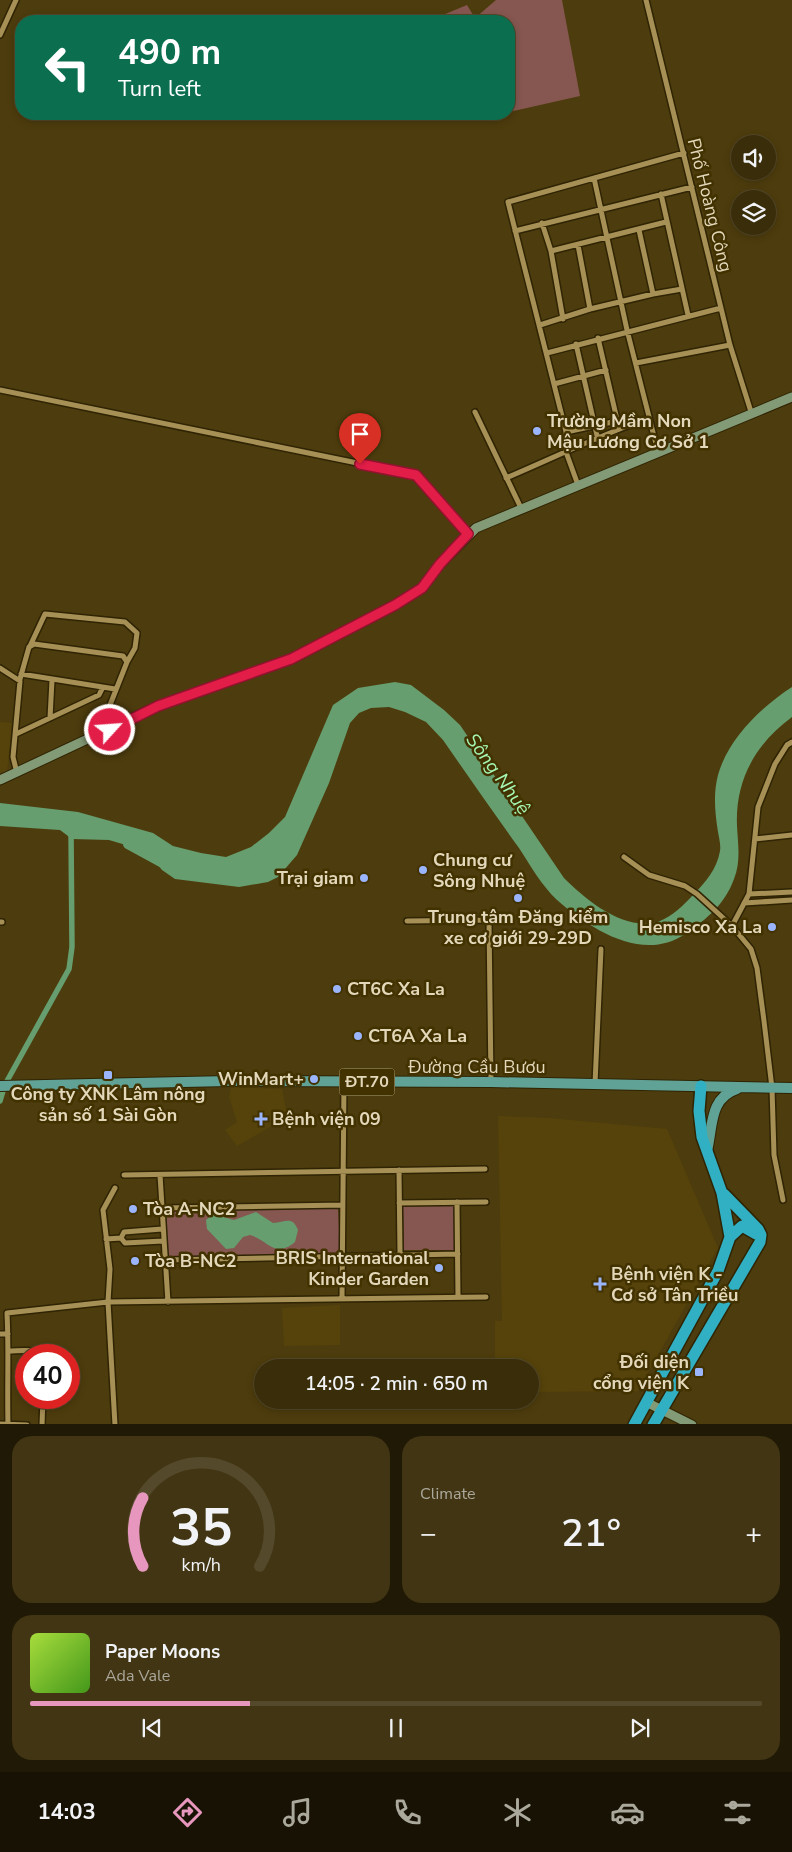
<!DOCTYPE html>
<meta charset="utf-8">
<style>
body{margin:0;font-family:"Nunito Sans",sans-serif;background:#413513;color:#f1f3f6;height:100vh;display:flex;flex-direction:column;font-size:19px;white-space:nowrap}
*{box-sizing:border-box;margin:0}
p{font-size:16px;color:#aba89c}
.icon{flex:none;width:28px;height:28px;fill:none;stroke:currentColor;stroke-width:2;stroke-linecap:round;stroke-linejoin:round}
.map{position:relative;height:1424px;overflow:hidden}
.panel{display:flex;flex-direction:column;gap:12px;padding:12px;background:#201906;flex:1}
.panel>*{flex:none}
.hud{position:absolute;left:15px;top:15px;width:500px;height:105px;border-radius:20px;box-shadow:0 2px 8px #0003,0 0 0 1px #54492b;background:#0b6e4f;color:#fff;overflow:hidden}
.controls{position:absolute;left:731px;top:135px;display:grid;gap:10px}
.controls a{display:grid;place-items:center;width:45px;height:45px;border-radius:50%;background:#3a2d0a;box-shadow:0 2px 8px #0003,0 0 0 1px #54492b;font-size:25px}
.speed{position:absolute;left:15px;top:1344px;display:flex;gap:10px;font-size:25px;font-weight:700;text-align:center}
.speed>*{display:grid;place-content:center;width:65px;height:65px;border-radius:50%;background:#3a2d0a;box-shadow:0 2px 8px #0003,0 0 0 1px #54492b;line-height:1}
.speed .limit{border:8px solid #d22;background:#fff;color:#111}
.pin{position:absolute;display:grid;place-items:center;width:42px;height:42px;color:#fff;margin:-51px -21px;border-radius:50% 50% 50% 0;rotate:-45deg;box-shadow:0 0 5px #0007}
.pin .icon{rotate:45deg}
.me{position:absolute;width:55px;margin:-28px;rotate:64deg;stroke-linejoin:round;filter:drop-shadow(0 0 4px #0008)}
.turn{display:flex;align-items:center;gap:18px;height:105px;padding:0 20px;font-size:22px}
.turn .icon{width:65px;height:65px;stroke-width:2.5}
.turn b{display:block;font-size:35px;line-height:42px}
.big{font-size:38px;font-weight:600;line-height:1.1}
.panel .tile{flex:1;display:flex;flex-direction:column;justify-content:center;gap:8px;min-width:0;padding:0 18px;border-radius:20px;background:#413513}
.panel .dial{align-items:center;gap:0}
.dial svg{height:130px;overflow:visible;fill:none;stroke:#54492b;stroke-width:7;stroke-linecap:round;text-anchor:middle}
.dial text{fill:#f1f3f6;stroke:none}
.song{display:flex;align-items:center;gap:15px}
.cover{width:60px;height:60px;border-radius:8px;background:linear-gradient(135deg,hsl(80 70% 55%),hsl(100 70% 35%))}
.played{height:5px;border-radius:2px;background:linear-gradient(90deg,#e797bd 30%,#54492b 30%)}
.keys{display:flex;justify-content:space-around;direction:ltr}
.heat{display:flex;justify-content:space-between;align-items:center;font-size:28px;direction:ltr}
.panel .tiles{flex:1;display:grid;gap:12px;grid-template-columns:1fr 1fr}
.tile:last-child{grid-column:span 2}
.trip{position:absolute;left:254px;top:1359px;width:285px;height:50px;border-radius:25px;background:#3a2d0a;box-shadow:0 2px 8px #0003,0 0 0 1px #54492b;font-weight:600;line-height:50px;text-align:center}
.tabs{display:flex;height:80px;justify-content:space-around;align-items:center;background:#171204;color:#aba89c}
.tabs .icon{width:35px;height:35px}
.tabs .on{color:#e797bd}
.tabs b{font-size:22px;color:#f1f3f6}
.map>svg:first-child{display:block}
</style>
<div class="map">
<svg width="792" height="1425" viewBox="0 0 792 1425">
<rect width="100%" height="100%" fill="#4d3c0d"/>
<path fill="#56430b" d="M0,722L12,723L7,772L0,773Z
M231,1087L282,1089L286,1109L291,1115L237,1146L225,1130L237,1122L229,1097Z
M498,1116L549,1118L667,1129L718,1248L638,1391L530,1392V1368L502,1367V1361L495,1360V1321H502Z
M340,1305V1345L284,1346L282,1308Z"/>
<path fill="#865750" d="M496,0H562L580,96L509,112V21H440L438,17L467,5L475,18Z
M403,1206H454V1250H404Z
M338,1208L339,1230H341L339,1253L168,1258L166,1211Z"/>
<path fill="#669e6f" d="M395,682L411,685L444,710L460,725L564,878C587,901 626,933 660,921C671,917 685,904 693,895C705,883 717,869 720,851C721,845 719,838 718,832C715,813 713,794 718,775C728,739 761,707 792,687V717C755,744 735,781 737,826C738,845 741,861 734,879C725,904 707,919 685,934C643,963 590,929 557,900C542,886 530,865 519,848C493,812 468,776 443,740L426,722L405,712L389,707L371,708L359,713L350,723L329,783L297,855L278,877L268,882L239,887L175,879L162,870L146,851L109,840L72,839L60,830L0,826V803L78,812L153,833L173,846L201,853L226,857L251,847L269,833L285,817L333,705L358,688Z
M256,1212L273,1223C285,1223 292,1215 298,1230L295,1242C275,1259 268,1240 250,1235L243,1237L234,1248L226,1249L207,1229L206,1220L213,1214L234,1220Z"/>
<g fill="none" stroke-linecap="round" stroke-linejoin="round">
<path stroke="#669e6f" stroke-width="5.5" d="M7,1081L69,969L72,947L71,832
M0,1101L3,1091"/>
<path stroke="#669e6f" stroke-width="10" d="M128,844L161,862"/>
<g stroke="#2f2404" stroke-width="8">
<path id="street" d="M646,0L730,345L752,415
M0,35L16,0
M594,178L627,330L658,452
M661,194L688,315
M542,223L551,251L563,319
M639,230L653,294
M515,231L692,187
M578,245L590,309
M551,251L666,222
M540,325L590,309L653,294L682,289
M598,338L619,428
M576,344L598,440
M547,353L721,308
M636,363L730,345
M554,384L606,370
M0,390L416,475L468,534
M475,412L521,508
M566,432L617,421
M506,478C553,458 600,435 649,418
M578,485L566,452V432L508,202L684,153
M30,646L45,614L125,622L137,633L135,648L127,662
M0,668L20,681L13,757L17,773
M21,674L115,689
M20,679L29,647L34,644L123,656L127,662L110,705L109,729
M50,718L52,680
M16,734L99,695L103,687
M755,839L792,835
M624,857L649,875L685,886L697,894L732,926L751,949L757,968L764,1021L772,1088L774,1155L783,1200
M749,894L792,892
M744,903L792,900
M407,921L489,920L491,1082
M0,922H2
M732,926L749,894L758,807L775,764L787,745L792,742
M595,1084L601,949
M399,1170L400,1254
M124,1175L485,1169
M160,1175L168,1302
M115,1188L103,1210L110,1269L108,1302L115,1425
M457,1202L458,1297
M399,1203L486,1202
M161,1208L343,1205
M162,1229L124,1232L121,1238L125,1243L163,1241
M106,1239L121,1238
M165,1260L458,1254
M342,1299L344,1082
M0,1334H8
M9,1351C19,1351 33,1348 40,1355
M0,1424L27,1425
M8,1424C7,1387 9,1350 7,1313L108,1302L486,1297
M42,1425L43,1398"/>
</g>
<g stroke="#2f2404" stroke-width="11">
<path id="secondary" d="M0,780L158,706L291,659L395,605L422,588L440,564L476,528L792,397
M646,1402L692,1425"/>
</g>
<g stroke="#2f2404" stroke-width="12">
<path id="primary" d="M0,1086L229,1081L491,1082L792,1088
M707,1151C713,1127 709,1098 737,1089"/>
</g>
<g stroke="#2f2404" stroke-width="14">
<path id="highway" d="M730,1237L742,1226L756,1234
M634,1425L718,1271L730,1237L722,1193L702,1137L699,1111L701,1086
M653,1425L760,1242L761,1235L758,1229L724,1194"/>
</g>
<use href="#street" stroke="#a79055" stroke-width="5"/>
<use href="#secondary" stroke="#839a76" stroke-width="9"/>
<use href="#primary" stroke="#60a396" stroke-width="10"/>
<use href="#highway" stroke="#30b0c2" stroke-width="11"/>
</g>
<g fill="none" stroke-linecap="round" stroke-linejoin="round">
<g stroke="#92132f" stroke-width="12">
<path id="route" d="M110,730L158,706L291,659L395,605L422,588L440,564L468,534L416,475L360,464"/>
</g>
<use href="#route" stroke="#e11d48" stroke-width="9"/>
</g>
<g fill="#9bb5fd" stroke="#423200" stroke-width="2">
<circle cx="537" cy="431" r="5"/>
<circle cx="423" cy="870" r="5"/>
<circle cx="364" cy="878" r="5"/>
<circle cx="518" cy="898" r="5"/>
<circle cx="772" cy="927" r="5"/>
<circle cx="337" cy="989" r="5"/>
<circle cx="358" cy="1036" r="5"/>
<rect x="103" y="1070" width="10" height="10" rx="2.5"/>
<circle cx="314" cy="1079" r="5"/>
<path d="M258.5 1111.5h5v5h5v5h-5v5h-5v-5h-5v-5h5z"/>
<circle cx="133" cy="1209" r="5"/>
<circle cx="135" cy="1261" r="5"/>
<circle cx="439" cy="1268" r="5"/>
<path d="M597.5 1276.5h5v5h5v5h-5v5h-5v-5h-5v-5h5z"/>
<rect x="694" y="1367" width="10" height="10" rx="2.5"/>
</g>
<g text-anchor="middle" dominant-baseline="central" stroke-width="5" stroke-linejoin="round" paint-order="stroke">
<rect fill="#423200" stroke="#b3a683" stroke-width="1" x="339.5" y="1068.5" width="55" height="27" rx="4"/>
<g font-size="16" font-weight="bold" fill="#e4d8bb">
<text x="367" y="1082">ĐT.70</text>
</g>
<g font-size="18" fill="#e4d8bb" stroke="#423200">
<text transform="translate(710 205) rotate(76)">Phố Hoàng Công</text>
<text x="477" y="1067">Đường Cầu Bươu</text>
</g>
<g font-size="18" font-weight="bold" fill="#e4d8bb" stroke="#423200" text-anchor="start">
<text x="547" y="421">Trường Mầm Non<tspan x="547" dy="21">Mậu Lương Cơ Sở 1</tspan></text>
<text x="433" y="860">Chung cư<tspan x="433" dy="21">Sông Nhuệ</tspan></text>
<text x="354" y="878" text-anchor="end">Trại giam</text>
<text x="518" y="917" text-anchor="middle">Trung tâm Đăng kiểm<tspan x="518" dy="21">xe cơ giới 29-29D</tspan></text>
<text x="762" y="927" text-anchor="end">Hemisco Xa La</text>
<text x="347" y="989">CT6C Xa La</text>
<text x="368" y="1036">CT6A Xa La</text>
<text x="304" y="1079" text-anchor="end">WinMart+</text>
<text x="108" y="1094" text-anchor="middle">Công ty XNK Lâm nông<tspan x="108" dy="21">sản số 1 Sài Gòn</tspan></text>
<text x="272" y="1119">Bệnh viện 09</text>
<text x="143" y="1209">Tòa A-NC2</text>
<text x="429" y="1258" text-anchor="end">BRIS International<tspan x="429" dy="21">Kinder Garden</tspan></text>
<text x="145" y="1261">Tòa B-NC2</text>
<text x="611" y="1274">Bệnh viện K -<tspan x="611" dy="21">Cơ sở Tân Triều</tspan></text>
<text x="689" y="1362" text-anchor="end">Đối diện<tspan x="689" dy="21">cổng viện K</tspan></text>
</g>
<g font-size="19" font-style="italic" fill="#a6f8b4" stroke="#423200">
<text transform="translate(498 774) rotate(54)">Sông Nhuệ</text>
</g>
</g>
</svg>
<div class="controls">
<a><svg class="icon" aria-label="sound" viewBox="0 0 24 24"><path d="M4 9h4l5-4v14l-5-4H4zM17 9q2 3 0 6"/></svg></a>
<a><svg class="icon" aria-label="layers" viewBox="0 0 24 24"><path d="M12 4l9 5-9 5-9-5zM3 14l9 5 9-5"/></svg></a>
</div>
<div class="speed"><div class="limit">40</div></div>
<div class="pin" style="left:360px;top:464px;background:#d93025"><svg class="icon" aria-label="arrive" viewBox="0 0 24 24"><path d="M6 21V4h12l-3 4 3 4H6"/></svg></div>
<svg class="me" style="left:110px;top:730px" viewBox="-20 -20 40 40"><circle r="17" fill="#e11d48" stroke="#fff" stroke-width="3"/><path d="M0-11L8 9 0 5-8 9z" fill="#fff"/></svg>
<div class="trip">14:05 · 2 min · 650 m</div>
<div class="hud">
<div class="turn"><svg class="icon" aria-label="left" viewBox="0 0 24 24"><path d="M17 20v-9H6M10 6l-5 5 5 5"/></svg><div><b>490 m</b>Turn left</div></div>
</div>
</div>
<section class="panel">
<div class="tiles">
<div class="tile dial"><svg viewBox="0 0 100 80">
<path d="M14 69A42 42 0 1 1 86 69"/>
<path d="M14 69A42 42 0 0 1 14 27" stroke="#e797bd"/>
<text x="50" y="56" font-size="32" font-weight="700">35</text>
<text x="50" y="72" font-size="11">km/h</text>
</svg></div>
<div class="tile"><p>Climate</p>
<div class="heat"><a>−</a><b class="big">21°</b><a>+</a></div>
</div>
<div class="tile">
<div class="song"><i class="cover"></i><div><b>Paper Moons</b><p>Ada Vale</p></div></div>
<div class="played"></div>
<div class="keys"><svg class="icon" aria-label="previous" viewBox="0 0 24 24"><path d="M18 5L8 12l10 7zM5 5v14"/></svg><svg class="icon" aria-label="pause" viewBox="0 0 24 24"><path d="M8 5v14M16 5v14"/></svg><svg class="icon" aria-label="next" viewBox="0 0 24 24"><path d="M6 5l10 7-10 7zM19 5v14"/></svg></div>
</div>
</div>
</section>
<nav class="tabs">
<b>14:03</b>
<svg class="icon on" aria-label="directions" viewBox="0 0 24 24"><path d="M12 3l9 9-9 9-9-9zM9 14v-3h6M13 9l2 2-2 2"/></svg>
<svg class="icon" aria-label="music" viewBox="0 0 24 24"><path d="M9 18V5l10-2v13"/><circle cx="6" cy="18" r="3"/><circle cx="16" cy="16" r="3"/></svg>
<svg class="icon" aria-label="phone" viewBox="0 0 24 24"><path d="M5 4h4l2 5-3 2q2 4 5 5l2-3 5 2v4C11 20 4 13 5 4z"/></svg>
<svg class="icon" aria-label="climate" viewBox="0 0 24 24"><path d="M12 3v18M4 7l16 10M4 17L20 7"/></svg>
<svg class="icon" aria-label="car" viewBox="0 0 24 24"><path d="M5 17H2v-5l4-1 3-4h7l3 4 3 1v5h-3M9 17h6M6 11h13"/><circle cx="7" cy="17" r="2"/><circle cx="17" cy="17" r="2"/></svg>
<svg class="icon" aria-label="filters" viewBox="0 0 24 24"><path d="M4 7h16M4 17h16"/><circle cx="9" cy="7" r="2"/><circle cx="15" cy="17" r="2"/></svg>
</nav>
